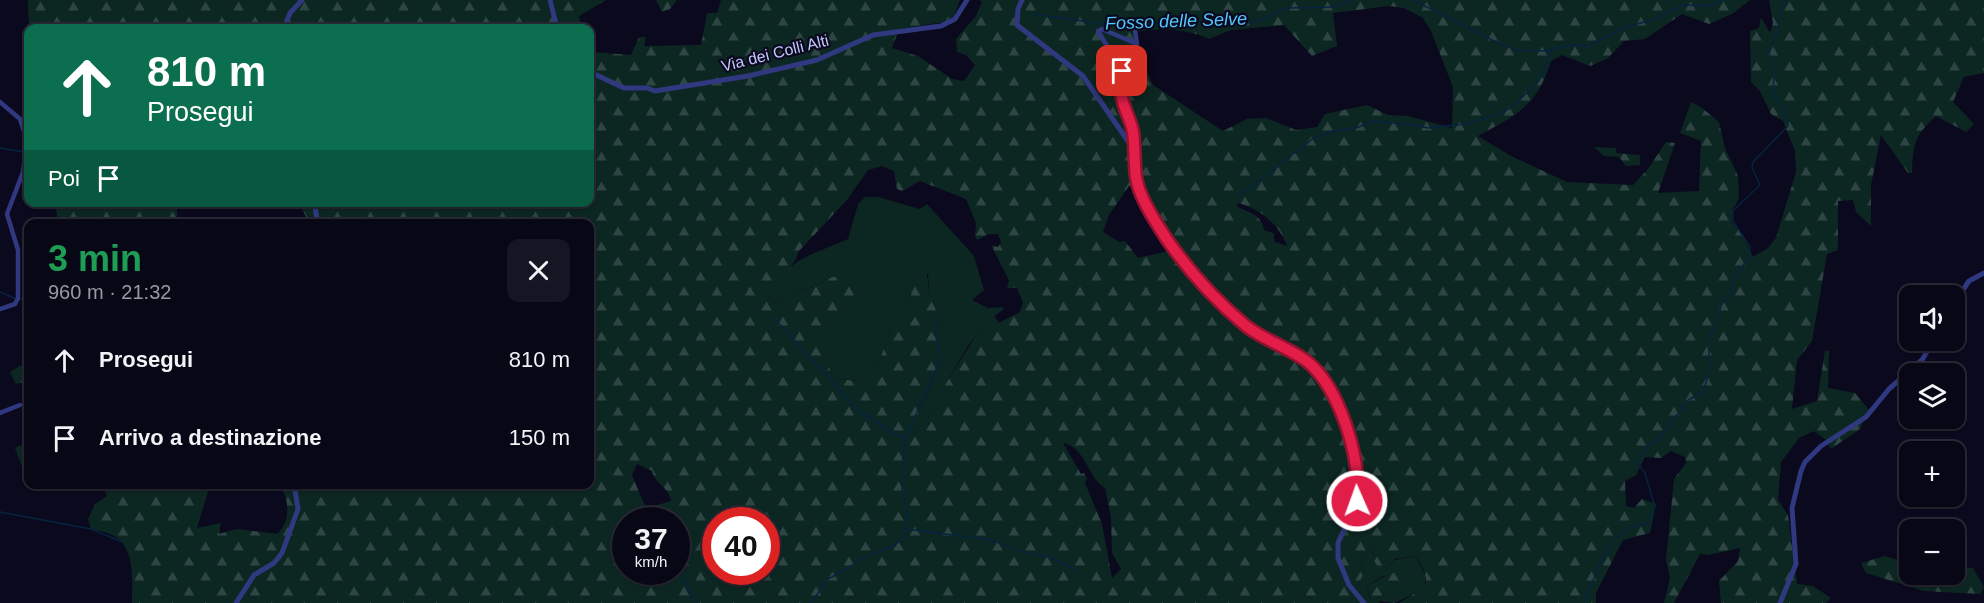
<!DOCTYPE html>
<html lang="it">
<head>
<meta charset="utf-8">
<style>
	body { margin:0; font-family:Helvetica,sans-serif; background:#161523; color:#f1f3f6; height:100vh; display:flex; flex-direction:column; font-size:22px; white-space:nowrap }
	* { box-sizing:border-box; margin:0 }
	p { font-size:20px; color:#9899a1 }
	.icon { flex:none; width:33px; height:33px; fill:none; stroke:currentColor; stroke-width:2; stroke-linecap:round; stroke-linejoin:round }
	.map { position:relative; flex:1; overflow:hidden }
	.sheet { position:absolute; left:24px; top:219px; width:570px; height:270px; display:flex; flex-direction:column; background:#080716; border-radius:12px; box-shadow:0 2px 4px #0004,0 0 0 2px #292835 }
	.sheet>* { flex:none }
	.top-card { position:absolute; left:24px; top:24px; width:570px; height:183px; border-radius:12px; box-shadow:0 2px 4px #0004,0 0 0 2px #292835; background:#0b6e4f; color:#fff; overflow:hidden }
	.tools { position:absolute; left:1899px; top:285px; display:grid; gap:12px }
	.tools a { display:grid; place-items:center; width:66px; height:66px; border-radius:12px; background:#080716; box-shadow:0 2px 4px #0004,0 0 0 2px #292835; font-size:30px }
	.speed { position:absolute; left:612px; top:507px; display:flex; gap:12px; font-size:30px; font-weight:700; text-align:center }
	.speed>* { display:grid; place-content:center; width:78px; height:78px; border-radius:50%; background:#080716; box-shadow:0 2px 4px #0004,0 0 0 2px #292835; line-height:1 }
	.speed small { font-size:15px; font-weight:400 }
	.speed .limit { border:9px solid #d22; background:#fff; color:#111 }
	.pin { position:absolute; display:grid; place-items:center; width:51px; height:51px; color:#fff; margin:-26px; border-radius:12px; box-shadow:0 3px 9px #0006 }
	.me { position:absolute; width:66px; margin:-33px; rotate:358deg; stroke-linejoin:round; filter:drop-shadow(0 0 4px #0008) }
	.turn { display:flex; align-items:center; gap:21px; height:126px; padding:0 24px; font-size:27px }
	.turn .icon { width:78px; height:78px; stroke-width:2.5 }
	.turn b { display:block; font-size:42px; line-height:51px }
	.then { display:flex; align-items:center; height:57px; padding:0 24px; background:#0003; gap:12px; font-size:22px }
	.round { display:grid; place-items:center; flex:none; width:63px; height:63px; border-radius:12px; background:#161523 }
	.summary { display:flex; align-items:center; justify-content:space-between; height:102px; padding:0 24px }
	h1 { font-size:36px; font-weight:600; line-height:45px; color:#1e9e55 }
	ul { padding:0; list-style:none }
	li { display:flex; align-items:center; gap:18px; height:78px; padding:0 24px }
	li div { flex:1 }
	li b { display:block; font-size:22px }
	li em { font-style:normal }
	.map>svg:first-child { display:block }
</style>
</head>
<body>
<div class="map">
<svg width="1984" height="603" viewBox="0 0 1984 603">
	<defs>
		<pattern id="forest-firs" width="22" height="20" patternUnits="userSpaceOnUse" patternTransform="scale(1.5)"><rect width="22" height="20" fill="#0c2722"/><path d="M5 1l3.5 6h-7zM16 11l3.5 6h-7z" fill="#2e4543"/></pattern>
	</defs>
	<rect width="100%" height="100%" fill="#0a091d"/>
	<g fill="#0c2722">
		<path d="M865 197H878L920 209 927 204 974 256 984 290 972 300 988 308 1003 307V310L994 316 999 323 977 334 968 346 945 385 939 403 914 435 911 424 920 411 935 373 942 363 939 326 929 295 928 273 911 294 906 313 891 329 878 364 857 381 833 378 826 357 828 326 840 315 855 279 832 277 814 287 798 290 776 304 768 296C780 262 818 252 848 239L858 204Z"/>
		<polygon points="24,444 28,464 22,467 15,448"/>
		<polygon points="1369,549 1375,556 1379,569 1389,567 1394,560 1416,556 1425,575 1425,588 1395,603 1410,582 1403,574 1383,576 1367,586 1370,599 1377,599 1380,603 1370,603 1367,593 1357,588 1364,571 1361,558"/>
	</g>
	<g fill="url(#forest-firs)" fill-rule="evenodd">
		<polygon points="28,0 606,0 579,16 582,28 29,28"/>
		<polygon points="656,0 677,0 670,9 662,12"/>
		<path d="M721 0H960L954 16 944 22 899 29 892 48 918 56 952 79 964 81 975 65 966 55 957 52 956 39 976 16 982 2 979 0H1750L1732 14 1709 24 1682 14 1645 39 1624 41 1608 58 1590 66 1562 55 1551 61C1537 106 1518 114 1478 136L1511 156 1567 182 1633 185 1648 169 1666 142 1675 143 1658 193 1699 191 1701 141 1680 133 1691 102 1701 107 1719 122 1725 148 1738 176 1739 198 1733 209 1732 222 1743 236 1753 257 1768 248 1776 238 1796 172 1795 151 1783 121 1771 114 1760 91 1751 82 1750 31 1759 28 1761 17 1770 33 1773 23 1769 0H1984V73L1964 77 1953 102 1974 124 1966 132 1936 116C1914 136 1913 144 1912 173H1908L1881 135 1871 185V226L1856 212 1853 200 1838 201V250L1827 254 1812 341 1797 360 1792 409 1817 401 1825 351H1829L1828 388 1855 393 1869 410 1860 429 1831 449 1826 440 1814 431 1799 438 1781 462 1778 500 1788 515 1797 584 1813 586 1831 598 1826 603H1721L1719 581 1738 561 1740 548 1708 555 1700 554 1674 603H1664L1670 578 1666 560 1674 479 1686 463 1685 457 1671 451 1661 458 1645 457 1636 475 1625 481 1626 506 1634 508 1642 499 1656 504 1650 533 1623 540 1596 593V603H1399L1425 587C1428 575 1422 566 1416 556L1394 559 1389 567 1379 569 1373 559 1375 555 1369 549 1361 558 1364 572 1357 588 1367 592 1370 603H132C132 582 136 548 114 536 108 532 98 531 91 529L88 519 95 504 107 496 102 485H214L208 492 197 528 221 523 219 534 237 529 278 534C291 517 289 504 281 485L590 484V224H331L328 219 320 223H310L298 203 590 202V49L592 52 631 55 639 37H646L644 46 701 45 707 13H717ZM1389 6 1404 8 1423 18 1431 31 1453 87 1452 128 1408 116 1388 115 1367 105 1325 114 1317 127 1296 130 1266 118 1247 119 1223 131 1153 85 1139 54 1134 32C1159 28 1186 28 1209 39L1231 30 1284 25 1312 56 1337 46 1333 13ZM882 166 894 171 897 189 902 191 920 181 966 199 976 223 975 236 977 240 989 234H998L1001 242 998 247 991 245 1009 280 1007 288H1017L1023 303 1020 312 977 334 945 385 939 403 914 435 911 424 920 411 935 373 942 363 943 347 935 307 929 295 926 266 919 267 906 312 891 329 878 364 856 381 833 378 826 357 829 326C843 312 867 300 855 278L832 277 814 287 798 290 776 304 768 296C774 278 795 269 798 252L846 201 868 170ZM1141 185 1177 249 1138 258 1125 241 1119 242 1103 232 1109 215 1129 186ZM1237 203C1258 207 1280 225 1287 246L1275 242 1273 233 1264 230C1261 214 1250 213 1238 207ZM1063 443C1086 447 1088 479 1105 488L1111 517 1112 553 1121 569 1112 578 1102 524 1085 483 1087 479 1084 473 1081 474ZM637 464 652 471C655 484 669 487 671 501L647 508 644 504 632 475ZM626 520H676V572H626ZM716 520H766V572H716Z"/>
		<polygon points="1594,147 1616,148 1616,153 1640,155 1640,165 1626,166 1619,157 1604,156"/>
		<polygon points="55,203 177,203 177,223 55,223 58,221"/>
		<polygon points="28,361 28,381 16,384 10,372"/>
		<polygon points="1885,556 1909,564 1910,574 1954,574 1955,568 1973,568 1984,587 1980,594 1924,591 1866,573 1861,563"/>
		<polygon points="1391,573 1403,574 1410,582 1410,585 1395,603 1371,600 1367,586"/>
	</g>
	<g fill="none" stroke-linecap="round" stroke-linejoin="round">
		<g stroke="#06233f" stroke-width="1.5">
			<polyline points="1413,0 1498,43 1517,50 1544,51 1568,45 1588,46 1621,29 1657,18 1684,5 1706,6 1723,0"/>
			<polyline points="1034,14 1117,26 1189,22 1245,23 1258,21 1288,8 1334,7 1352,0"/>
			<polyline points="0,148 23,152"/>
			<polyline points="1238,197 1275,169 1288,156 1301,150 1312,139 1329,132 1356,128 1374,121 1415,125 1428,128 1465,124 1494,116 1514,106 1543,75 1550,50"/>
			<polyline points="0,292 16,299"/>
			<polyline points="20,299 28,300"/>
			<polyline points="774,318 860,412 904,439"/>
			<polyline points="0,512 91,529 122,542"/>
			<polyline points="655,512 659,520"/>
			<polyline points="907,529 991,540 1020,551 1053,558 1074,570"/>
			<polyline points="676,562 695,603"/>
			<polyline points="811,603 828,579 849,568 859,559 894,546 905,536 907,512 902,489 903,456 907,435 940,360 935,318"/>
			<path d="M1584 603C1594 580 1603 547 1624 531 1630 526 1639 526 1647 523L1655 507 1645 473 1637 463 1649 444 1660 438 1688 400 1704 392 1710 363 1708 343 1722 304 1731 294 1734 279 1750 255V247L1733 221V211L1760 185 1752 168 1753 162 1788 126 1784 110 1774 95 1773 66 1769 53 1779 28 1783 0"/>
		</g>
		<g stroke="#303880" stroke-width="4.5">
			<polyline points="0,102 20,119 27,141 23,172 7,214 18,250 18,298 15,304 0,309"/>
			<polyline points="1132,147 1133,129 1121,92 1124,79 1122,71 1098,31 1102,29 1137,44 1135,30"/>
			<polyline points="0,413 20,405"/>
		</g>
		<g stroke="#303880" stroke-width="5">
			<polyline points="550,0 557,28"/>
			<polyline points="1022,0 1018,9 1017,25 1083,76 1132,147 1139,189 1165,236 1185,264 1248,327 1304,359 1328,384 1351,445 1358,489 1357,501 1338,543 1338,558 1349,585 1364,603"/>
			<polyline points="284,28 290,13 302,0"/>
			<polyline points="590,72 624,88 647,88 655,91 748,76 817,60 873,35 941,26 955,19 967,0"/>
			<polyline points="314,202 318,224"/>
			<polyline points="1954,303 1969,281 1984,273"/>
			<polyline points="236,603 254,575 274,563 282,553 298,509 294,484"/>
			<polyline points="1780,603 1796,564 1792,508 1801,471 1805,462 1821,446 1866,417 1889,389 1922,360 1934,340"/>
		</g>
	</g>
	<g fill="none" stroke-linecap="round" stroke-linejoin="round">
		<g stroke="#92132f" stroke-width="15">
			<path id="route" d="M1122 71C1125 81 1120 87 1122 97 1124 110 1131 120 1133 132 1135 146 1134 162 1136 177 1139 197 1155 221 1166 238 1188 270 1216 301 1246 326 1264 340 1287 347 1305 360 1339 384 1362 460 1357 501"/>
		</g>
		<use href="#route" stroke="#e11d48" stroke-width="10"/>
	</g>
	<g text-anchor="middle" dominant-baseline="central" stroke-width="4.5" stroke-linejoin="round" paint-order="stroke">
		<g font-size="16" fill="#c5c6ff" stroke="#0a091d">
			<text transform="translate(775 53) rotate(-14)">Via dei Colli Alti</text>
		</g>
		<g font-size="18" font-style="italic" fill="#53c7ff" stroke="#0a091d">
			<text transform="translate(1176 21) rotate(-2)">Fosso delle Selve</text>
		</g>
	</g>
</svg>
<div class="tools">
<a><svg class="icon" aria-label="sound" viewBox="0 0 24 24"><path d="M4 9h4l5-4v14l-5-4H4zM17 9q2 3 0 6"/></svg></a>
<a><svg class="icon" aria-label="layers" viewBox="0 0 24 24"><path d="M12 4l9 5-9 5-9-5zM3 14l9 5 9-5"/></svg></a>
<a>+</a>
<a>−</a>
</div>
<div class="speed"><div>37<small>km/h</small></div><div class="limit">40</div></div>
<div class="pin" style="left:1122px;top:71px;background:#d93025"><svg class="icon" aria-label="arrive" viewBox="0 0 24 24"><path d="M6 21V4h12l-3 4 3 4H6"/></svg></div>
<svg class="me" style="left:1357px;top:501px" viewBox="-20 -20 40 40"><circle r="17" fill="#e11d48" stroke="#fff" stroke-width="3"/><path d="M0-11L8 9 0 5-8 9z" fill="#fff"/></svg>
<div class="top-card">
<div class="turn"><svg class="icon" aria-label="ahead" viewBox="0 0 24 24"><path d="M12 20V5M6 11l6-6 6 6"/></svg><div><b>810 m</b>Prosegui</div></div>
<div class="then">Poi<svg class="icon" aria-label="arrive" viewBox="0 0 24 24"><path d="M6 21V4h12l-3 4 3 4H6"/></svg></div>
</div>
<section class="sheet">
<div class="summary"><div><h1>3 min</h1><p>960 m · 21:32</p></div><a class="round"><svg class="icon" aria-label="close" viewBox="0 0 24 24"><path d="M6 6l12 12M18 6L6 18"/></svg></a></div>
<ul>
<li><svg class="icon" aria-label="ahead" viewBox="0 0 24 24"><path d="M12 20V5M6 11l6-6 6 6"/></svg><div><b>Prosegui</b></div><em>810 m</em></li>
<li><svg class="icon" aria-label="arrive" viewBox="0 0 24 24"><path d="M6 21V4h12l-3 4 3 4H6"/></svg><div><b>Arrivo a destinazione</b></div><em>150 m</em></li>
</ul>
</section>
</div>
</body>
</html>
